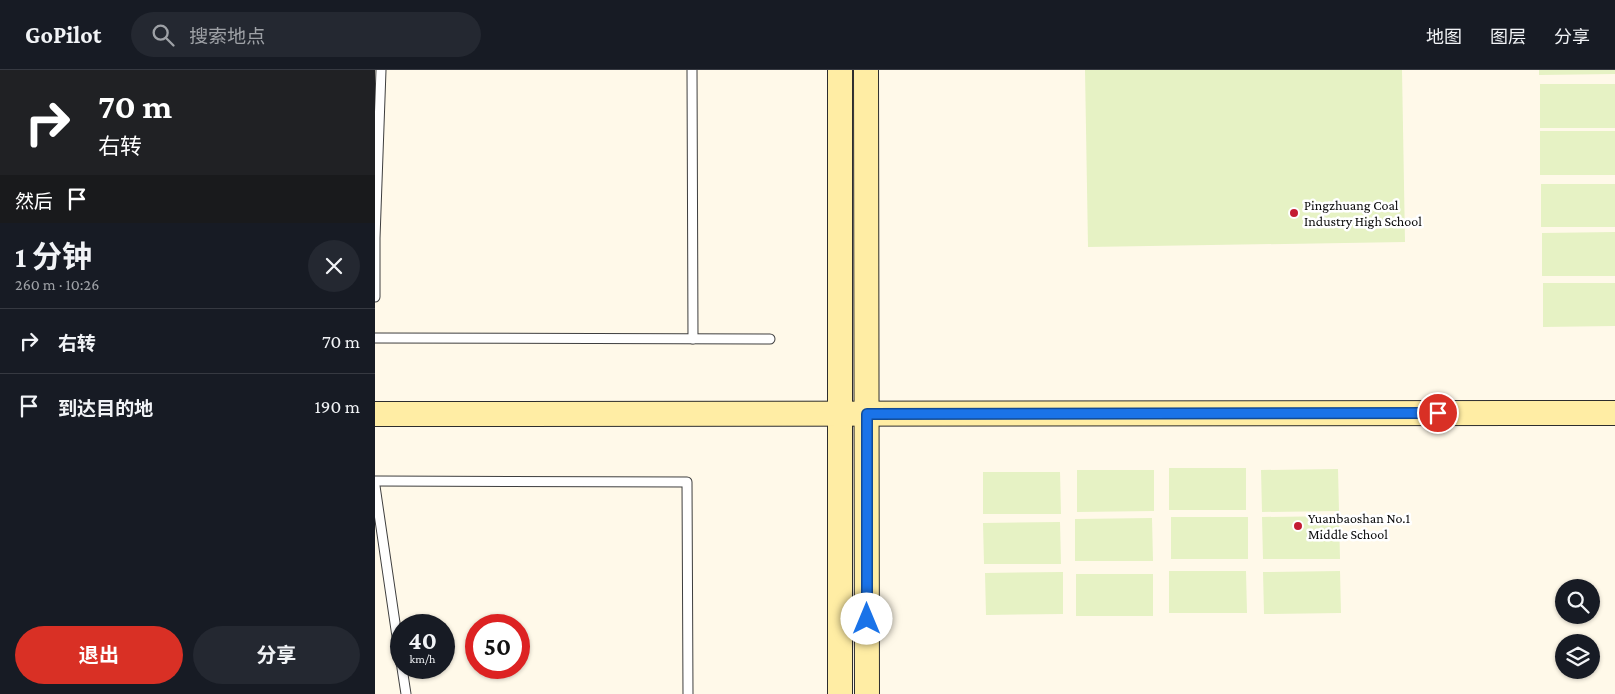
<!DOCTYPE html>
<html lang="zh">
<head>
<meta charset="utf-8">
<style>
	body { margin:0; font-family:"Crimson Pro","Noto Sans SC",serif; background:#242831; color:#f1f3f6; height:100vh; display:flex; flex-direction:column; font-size:19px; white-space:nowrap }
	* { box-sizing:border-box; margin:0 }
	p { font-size:16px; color:#9ea1a6 }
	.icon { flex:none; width:28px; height:28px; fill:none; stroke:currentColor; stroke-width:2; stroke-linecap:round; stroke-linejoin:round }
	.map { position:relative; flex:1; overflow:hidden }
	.panel { display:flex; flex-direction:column; background:#171b24; width:375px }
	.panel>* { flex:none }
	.hud { background:#202124; color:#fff; overflow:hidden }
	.buttons { position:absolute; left:1180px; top:509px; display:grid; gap:10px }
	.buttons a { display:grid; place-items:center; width:45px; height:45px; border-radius:50%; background:#171b24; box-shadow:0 1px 4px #0004; font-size:25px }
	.speed { position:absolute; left:15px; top:544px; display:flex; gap:10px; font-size:25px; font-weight:700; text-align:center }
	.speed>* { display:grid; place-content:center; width:65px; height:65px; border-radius:50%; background:#171b24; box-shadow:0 1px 4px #0004; line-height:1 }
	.speed small { font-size:12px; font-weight:400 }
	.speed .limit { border:8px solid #d22; background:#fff; color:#111 }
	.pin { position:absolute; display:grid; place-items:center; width:42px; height:42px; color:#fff; margin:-21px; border:2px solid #fff; border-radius:50%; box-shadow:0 1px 5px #0007 }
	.me { position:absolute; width:55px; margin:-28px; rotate:0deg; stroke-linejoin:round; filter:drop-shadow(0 0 4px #0008) }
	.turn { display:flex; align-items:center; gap:18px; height:105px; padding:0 15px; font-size:22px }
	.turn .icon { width:65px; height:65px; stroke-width:2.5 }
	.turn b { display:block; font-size:35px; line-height:42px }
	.then { display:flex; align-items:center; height:48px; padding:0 15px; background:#0003; gap:10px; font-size:19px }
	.round { display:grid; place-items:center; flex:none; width:52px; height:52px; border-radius:26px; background:#242831 }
	.head { display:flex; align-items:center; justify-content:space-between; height:85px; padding:0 15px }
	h1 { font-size:30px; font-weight:700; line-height:38px }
	.primary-button { display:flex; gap:10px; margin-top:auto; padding:10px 15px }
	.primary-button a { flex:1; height:58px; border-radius:30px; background:#d93025; color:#fff; font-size:20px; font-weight:700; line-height:58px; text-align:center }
	.primary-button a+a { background:#242831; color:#f1f3f6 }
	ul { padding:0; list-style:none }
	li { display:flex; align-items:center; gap:15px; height:65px; padding:0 15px; border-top:1px solid #363941 }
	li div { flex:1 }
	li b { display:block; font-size:19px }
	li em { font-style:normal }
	header { display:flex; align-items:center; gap:30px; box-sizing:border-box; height:70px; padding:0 25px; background:#171b24; border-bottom:1px solid #363941 }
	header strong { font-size:24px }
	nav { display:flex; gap:28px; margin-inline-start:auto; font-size:18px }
	.search { width:350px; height:45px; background:#242831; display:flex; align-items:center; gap:12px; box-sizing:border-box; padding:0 18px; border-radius:28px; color:#9ea1a6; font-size:19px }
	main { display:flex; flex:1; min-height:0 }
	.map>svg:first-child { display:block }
</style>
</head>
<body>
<header>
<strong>GoPilot</strong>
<div class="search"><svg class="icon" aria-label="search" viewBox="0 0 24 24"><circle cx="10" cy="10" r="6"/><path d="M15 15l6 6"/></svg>搜索地点</div>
<nav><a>地图</a><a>图层</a><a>分享</a></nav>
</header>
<main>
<section class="panel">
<div class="hud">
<div class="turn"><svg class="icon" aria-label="right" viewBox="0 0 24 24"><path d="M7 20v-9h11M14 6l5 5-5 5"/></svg><div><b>70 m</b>右转</div></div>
<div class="then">然后<svg class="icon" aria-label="arrive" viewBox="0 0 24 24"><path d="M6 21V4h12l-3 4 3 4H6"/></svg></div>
</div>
<div class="head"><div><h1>1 分钟</h1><p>260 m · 10:26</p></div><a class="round"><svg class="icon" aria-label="close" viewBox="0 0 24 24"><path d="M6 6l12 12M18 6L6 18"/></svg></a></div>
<ul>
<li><svg class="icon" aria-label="right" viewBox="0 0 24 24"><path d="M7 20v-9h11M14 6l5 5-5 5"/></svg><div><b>右转</b></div><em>70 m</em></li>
<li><svg class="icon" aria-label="arrive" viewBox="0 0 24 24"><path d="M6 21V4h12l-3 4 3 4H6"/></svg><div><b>到达目的地</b></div><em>190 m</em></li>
</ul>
<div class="primary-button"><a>退出</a><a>分享</a></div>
</section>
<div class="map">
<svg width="1240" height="624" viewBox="0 0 1240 624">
	<rect width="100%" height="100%" fill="#fff9e9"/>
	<g fill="#e6f2c4">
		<polygon points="710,0 1027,0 1030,172 713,177"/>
		<polygon points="1164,0 1240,0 1240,4 1164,5"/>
		<rect x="1165" y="14" width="75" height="44"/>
		<rect x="1165" y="61" width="75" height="44"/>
		<rect x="1166" y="114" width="74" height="43"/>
		<polygon points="1240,162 1240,206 1167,206 1167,163"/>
		<polygon points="1168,213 1240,213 1240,256 1168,257"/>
		<rect x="794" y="398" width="77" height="42"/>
		<polygon points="963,399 964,441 887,442 886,400"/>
		<polygon points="702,400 779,400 779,441 702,442"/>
		<polygon points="608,402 685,402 686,444 608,444"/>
		<polygon points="964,446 965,489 888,489 887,447"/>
		<rect x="796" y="447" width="77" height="42"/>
		<polygon points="777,448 778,491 700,491 700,449"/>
		<polygon points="685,452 686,494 609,494 608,453"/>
		<polygon points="794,501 871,501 872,543 794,543"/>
		<polygon points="965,501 966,543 889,544 888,502"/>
		<polygon points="688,502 688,544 611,545 610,503"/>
		<rect x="701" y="504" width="77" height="42"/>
	</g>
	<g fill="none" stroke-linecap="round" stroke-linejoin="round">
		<g stroke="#3e3e3e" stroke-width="11">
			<g id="lane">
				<polyline points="317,0 318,269"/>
				<polyline points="0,227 0,168 6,0"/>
				<polyline points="0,268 395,269"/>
				<polyline points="0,411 312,412 313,624"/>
				<polyline points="0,416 26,594"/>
				<polyline points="27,598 31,624"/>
			</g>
		</g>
		<g stroke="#2d2d2d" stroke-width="26">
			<g id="secondary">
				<polyline points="465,0 465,624"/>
				<polyline points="491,0 492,624"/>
				<polyline points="0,344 1240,343"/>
			</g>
		</g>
		<use href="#lane" stroke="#fff" stroke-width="9"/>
		<use href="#secondary" stroke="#ffeda4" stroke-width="24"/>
	</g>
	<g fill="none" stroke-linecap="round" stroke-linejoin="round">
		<g stroke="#114b97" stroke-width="12">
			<polyline id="route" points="492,549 492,344 1063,343"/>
		</g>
		<use href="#route" stroke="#1a73e8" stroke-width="9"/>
	</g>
	<g fill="#c31c32" stroke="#fff" stroke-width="2">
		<circle cx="919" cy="143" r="5"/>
		<circle cx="923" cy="456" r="5"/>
	</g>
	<g text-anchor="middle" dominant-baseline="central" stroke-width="5" stroke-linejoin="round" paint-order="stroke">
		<g font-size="14" fill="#0b0b0b" stroke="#fff" text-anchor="start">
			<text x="929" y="135">Pingzhuang Coal<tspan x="929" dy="16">Industry High School</tspan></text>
			<text x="933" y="448">Yuanbaoshan No.1<tspan x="933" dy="16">Middle School</tspan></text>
		</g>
	</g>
</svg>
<div class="buttons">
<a><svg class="icon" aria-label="search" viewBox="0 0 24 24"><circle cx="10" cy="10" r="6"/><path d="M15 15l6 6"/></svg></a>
<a><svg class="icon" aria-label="layers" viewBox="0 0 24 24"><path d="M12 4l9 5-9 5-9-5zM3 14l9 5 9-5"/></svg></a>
</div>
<div class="speed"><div>40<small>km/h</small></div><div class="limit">50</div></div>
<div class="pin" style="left:1063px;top:343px;background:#d93025"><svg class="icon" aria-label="arrive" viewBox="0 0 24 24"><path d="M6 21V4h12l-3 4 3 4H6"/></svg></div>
<svg class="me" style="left:492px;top:549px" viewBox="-20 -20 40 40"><circle r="19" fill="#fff"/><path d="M0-13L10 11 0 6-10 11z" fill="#1a73e8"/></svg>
</div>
</main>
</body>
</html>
